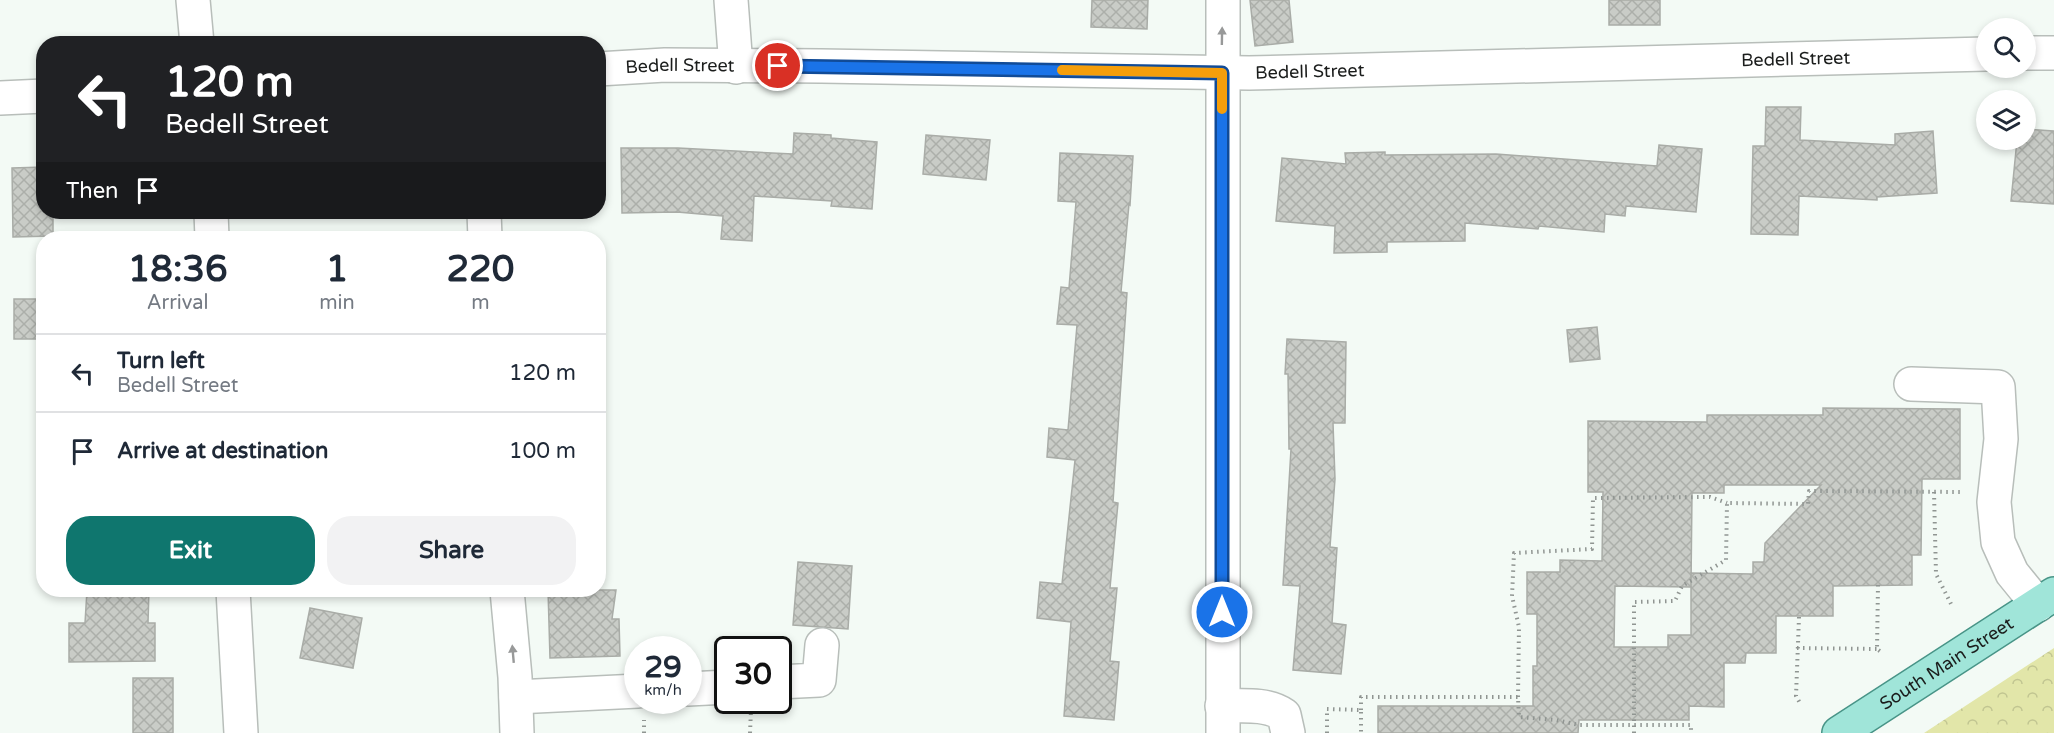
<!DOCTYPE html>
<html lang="en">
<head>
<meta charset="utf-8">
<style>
	body { margin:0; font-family:"Varela Round",sans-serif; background:#f2f2f3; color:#1f2937; height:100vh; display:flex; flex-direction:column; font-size:22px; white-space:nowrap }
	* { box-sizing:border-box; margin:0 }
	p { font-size:20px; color:#747a83 }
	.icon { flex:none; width:33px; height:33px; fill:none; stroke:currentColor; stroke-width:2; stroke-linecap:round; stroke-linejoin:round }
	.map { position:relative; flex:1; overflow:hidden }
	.side { position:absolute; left:36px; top:231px; width:570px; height:366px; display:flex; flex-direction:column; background:#fff; border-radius:24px; box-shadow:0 3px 9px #0003 }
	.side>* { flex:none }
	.top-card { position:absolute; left:36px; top:36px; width:570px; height:183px; border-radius:24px; box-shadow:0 3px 9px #0003; background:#202124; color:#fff; overflow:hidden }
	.fabs { position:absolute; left:1976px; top:18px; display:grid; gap:12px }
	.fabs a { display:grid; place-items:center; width:60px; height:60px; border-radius:50%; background:#fff; box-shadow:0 3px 9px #0003; font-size:30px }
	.speed { position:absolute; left:624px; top:636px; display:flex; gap:12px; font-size:30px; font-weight:700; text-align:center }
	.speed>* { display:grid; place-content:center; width:78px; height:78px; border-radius:50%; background:#fff; box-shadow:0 3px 9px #0003; line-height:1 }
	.speed small { font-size:15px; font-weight:400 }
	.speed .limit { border:3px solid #111; border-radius:9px; background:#fff; color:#111 }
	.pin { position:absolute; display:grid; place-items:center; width:51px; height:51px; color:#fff; margin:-26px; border:3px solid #fff; border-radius:50%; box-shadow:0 2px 6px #0007 }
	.me { position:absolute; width:66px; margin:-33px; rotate:0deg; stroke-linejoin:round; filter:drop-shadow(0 0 4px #0008) }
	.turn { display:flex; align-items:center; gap:21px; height:126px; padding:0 30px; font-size:27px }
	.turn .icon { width:78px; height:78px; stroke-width:2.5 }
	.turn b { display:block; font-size:42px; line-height:51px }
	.then { display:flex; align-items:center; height:57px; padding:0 30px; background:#0003; gap:12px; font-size:22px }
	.eta { display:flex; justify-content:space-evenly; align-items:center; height:102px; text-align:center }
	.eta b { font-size:36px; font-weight:800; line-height:42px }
	.button { display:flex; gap:12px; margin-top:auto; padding:12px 30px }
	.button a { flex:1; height:69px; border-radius:24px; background:#0f766e; color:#fff; font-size:24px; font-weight:800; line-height:69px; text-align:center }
	.button a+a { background:#f2f2f3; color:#1f2937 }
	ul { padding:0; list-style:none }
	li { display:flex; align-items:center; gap:18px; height:78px; padding:0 30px; border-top:2px solid #e0e1e3 }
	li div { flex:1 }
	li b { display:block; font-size:22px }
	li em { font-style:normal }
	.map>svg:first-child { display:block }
</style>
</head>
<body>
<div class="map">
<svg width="2054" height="733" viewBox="0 0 2054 733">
	<defs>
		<pattern id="park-crowns" width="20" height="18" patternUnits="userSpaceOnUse" patternTransform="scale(1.5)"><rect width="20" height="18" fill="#e2e6a9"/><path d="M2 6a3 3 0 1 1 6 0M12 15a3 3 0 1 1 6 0" fill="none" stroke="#c1c591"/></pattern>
		<pattern id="building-cross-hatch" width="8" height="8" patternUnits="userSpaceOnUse" patternTransform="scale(1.5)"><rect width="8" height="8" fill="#c9ccc7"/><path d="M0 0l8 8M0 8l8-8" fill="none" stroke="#acafaa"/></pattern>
	</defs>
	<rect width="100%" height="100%" fill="#f3faf5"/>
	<polygon fill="url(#park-crowns)" points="2054,648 2054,733 1924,733"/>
	<g fill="url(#building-cross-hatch)" stroke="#a9aca7" stroke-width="1.5" fill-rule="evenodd">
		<polygon points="1092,0 1148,0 1147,29 1091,27"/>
		<polygon points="1250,0 1289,0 1293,42 1255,46"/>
		<rect x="1609" y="0" width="51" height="25"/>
		<polygon points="1766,107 1801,107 1800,140 1895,145 1895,134 1933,131 1937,193 1877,197 1877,200 1799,196 1798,235 1751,234 1753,146 1765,146"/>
		<polygon points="2025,129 2054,131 2054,204 2011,201 2017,140 2025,140"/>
		<polygon points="794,133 831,135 831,138 877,142 872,209 831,206 832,201 754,196 752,241 721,239 723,216 677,212 622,213 621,148 678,148 793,154"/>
		<polygon points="926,135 990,140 986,180 923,174"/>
		<polygon points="1659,145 1702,149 1696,212 1626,206 1625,216 1605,214 1604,232 1539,226 1538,229 1465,223 1465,241 1387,242 1387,252 1334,253 1335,226 1276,221 1282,158 1346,164 1345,153 1385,152 1385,155 1496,154 1657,166"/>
		<polygon points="1060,153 1133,156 1130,205 1129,204 1121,292 1127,293 1113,502 1118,503 1110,588 1117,588 1110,661 1119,662 1114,720 1064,716 1071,622 1037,618 1040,582 1062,584 1075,460 1047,457 1049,428 1068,430 1077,325 1057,324 1061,287 1069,288 1076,202 1058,201"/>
		<polygon points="44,167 44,212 53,212 53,236 13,237 12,168"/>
		<rect x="14" y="299" width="30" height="40"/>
		<polygon points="1597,327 1600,359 1570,362 1567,330"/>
		<polygon points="1287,339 1346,342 1345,423 1333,423 1335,479 1330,547 1337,548 1332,623 1346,625 1341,674 1293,670 1300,586 1283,585 1291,449 1289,449 1288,374 1285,374"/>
		<path d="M1823 408 1960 409V479H1922L1921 555H1912V585L1833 586V616H1776V653H1746L1745 663H1724V707L1689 706V720H1579L1578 733H1378V706H1533V666H1537V614H1527V572H1560V560L1602 561 1603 492H1588V421L1707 422V415H1823ZM1724 485H1821L1765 543 1764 562H1753V574L1691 573V635H1668V647H1614L1615 586 1691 587 1692 493H1724Z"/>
		<polygon points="798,562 852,566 848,629 793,625"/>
		<polygon points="87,590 149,590 148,623 155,623 155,661 69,662 69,623 85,623"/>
		<polygon points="548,590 616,590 612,619 619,619 620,656 550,658"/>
		<polygon points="310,608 362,618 353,668 300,658"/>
		<rect x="133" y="678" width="40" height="55"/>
	</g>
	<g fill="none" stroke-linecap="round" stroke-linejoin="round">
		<g stroke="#b8beba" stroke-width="36">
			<g id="minor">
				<polyline points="193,0 197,44"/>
				<polyline points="731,0 736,67"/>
				<polyline points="2025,53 2054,53"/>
				<path id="s1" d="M598 69 665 65 821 66 1249 73 1986 54"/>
				<polyline points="0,98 44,96"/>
				<polyline points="211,212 212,238"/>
				<polyline points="484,212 485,238"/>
				<polyline points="1911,384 1998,387 2001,439 1994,502 1998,542 2012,573 2038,605"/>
				<polyline points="233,590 241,733"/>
				<polyline points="507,590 515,677 517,733"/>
				<polyline points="778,682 819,680 822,645"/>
				<polyline points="688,689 728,687"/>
				<polyline points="516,697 638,691"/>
				<path d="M1222 706C1242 706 1267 703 1284 715L1288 733"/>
				<polyline points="1223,733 1223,0"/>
			</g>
		</g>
		<g stroke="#489487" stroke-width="36">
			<g id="major">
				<path id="s2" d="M1839 733 2054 594"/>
			</g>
		</g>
		<g stroke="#909592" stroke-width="4" stroke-dasharray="1.5 4.5" stroke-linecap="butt">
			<polyline points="1934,492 1936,574 1952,606"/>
			<polyline points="1878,585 1877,649 1881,652"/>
			<polyline points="1799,617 1796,696 1801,705"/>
			<polyline points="1797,648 1877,649"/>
			<polyline points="1518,697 1519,627 1512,596 1514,553 1592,549 1593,498 1710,497 1727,503"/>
			<polyline points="1361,710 1361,697 1518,697 1519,717 1556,720 1579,725 1691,725 1691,733"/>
			<polyline points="644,733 644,720"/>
			<polyline points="750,733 751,710"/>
			<polyline points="1327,733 1327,709 1361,710 1361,733"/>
			<polyline points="1634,733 1634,602 1675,601 1682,586 1726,560 1727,503 1808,504 1809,491 1963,492"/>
		</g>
		<use href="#minor" stroke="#fff" stroke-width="33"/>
		<use href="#major" stroke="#a0e5d9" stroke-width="33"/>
	</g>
	<defs><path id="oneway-solid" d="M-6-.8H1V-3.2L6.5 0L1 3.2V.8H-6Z" transform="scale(1.5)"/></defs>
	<g fill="#989999">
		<use href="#oneway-solid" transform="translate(1222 36) rotate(-89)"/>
		<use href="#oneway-solid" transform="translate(513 654) rotate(-95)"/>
	</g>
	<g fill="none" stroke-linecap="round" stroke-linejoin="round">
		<g stroke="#114b97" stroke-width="15">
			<polyline id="route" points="778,66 1222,73 1222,612"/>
		</g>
		<use href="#route" stroke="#1a73e8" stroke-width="10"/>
		<polyline stroke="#f59e0b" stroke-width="10" points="1062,70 1222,73 1222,109"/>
	</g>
	<g text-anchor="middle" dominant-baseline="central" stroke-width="6" stroke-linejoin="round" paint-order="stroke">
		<g font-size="18" fill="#1b1d1c" stroke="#fff">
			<text stroke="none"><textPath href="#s1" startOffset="1198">Bedell Street</textPath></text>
			<text stroke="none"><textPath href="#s1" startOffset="82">Bedell Street</textPath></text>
			<text stroke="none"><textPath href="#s1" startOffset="712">Bedell Street</textPath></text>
			<text stroke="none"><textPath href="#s2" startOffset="128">South Main Street</textPath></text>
		</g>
	</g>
</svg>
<div class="fabs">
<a><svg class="icon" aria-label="search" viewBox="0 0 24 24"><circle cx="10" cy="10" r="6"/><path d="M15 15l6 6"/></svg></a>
<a><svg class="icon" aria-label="layers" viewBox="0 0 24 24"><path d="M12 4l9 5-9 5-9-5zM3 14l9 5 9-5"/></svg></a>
</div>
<div class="speed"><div>29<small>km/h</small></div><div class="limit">30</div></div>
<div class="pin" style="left:778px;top:66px;background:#d93025"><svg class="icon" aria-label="arrive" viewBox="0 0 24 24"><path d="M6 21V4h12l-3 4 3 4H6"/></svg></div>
<svg class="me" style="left:1222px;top:612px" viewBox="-20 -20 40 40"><circle r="17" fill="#1a73e8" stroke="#fff" stroke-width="3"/><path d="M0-11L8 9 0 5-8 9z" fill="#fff"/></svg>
<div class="top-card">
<div class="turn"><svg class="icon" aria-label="left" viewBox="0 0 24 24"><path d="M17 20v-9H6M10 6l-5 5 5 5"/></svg><div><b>120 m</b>Bedell Street</div></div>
<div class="then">Then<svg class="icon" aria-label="arrive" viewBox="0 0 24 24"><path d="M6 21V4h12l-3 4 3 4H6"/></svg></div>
</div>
<section class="side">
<div class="eta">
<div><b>18:36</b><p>Arrival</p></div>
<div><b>1</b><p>min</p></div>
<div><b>220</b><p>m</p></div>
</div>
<ul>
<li><svg class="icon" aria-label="left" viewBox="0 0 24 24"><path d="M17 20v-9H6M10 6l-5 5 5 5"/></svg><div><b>Turn left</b><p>Bedell Street</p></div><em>120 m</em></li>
<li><svg class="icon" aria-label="arrive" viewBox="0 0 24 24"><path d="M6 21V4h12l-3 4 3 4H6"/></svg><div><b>Arrive at destination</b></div><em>100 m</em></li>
</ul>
<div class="button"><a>Exit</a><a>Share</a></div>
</section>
</div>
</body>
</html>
